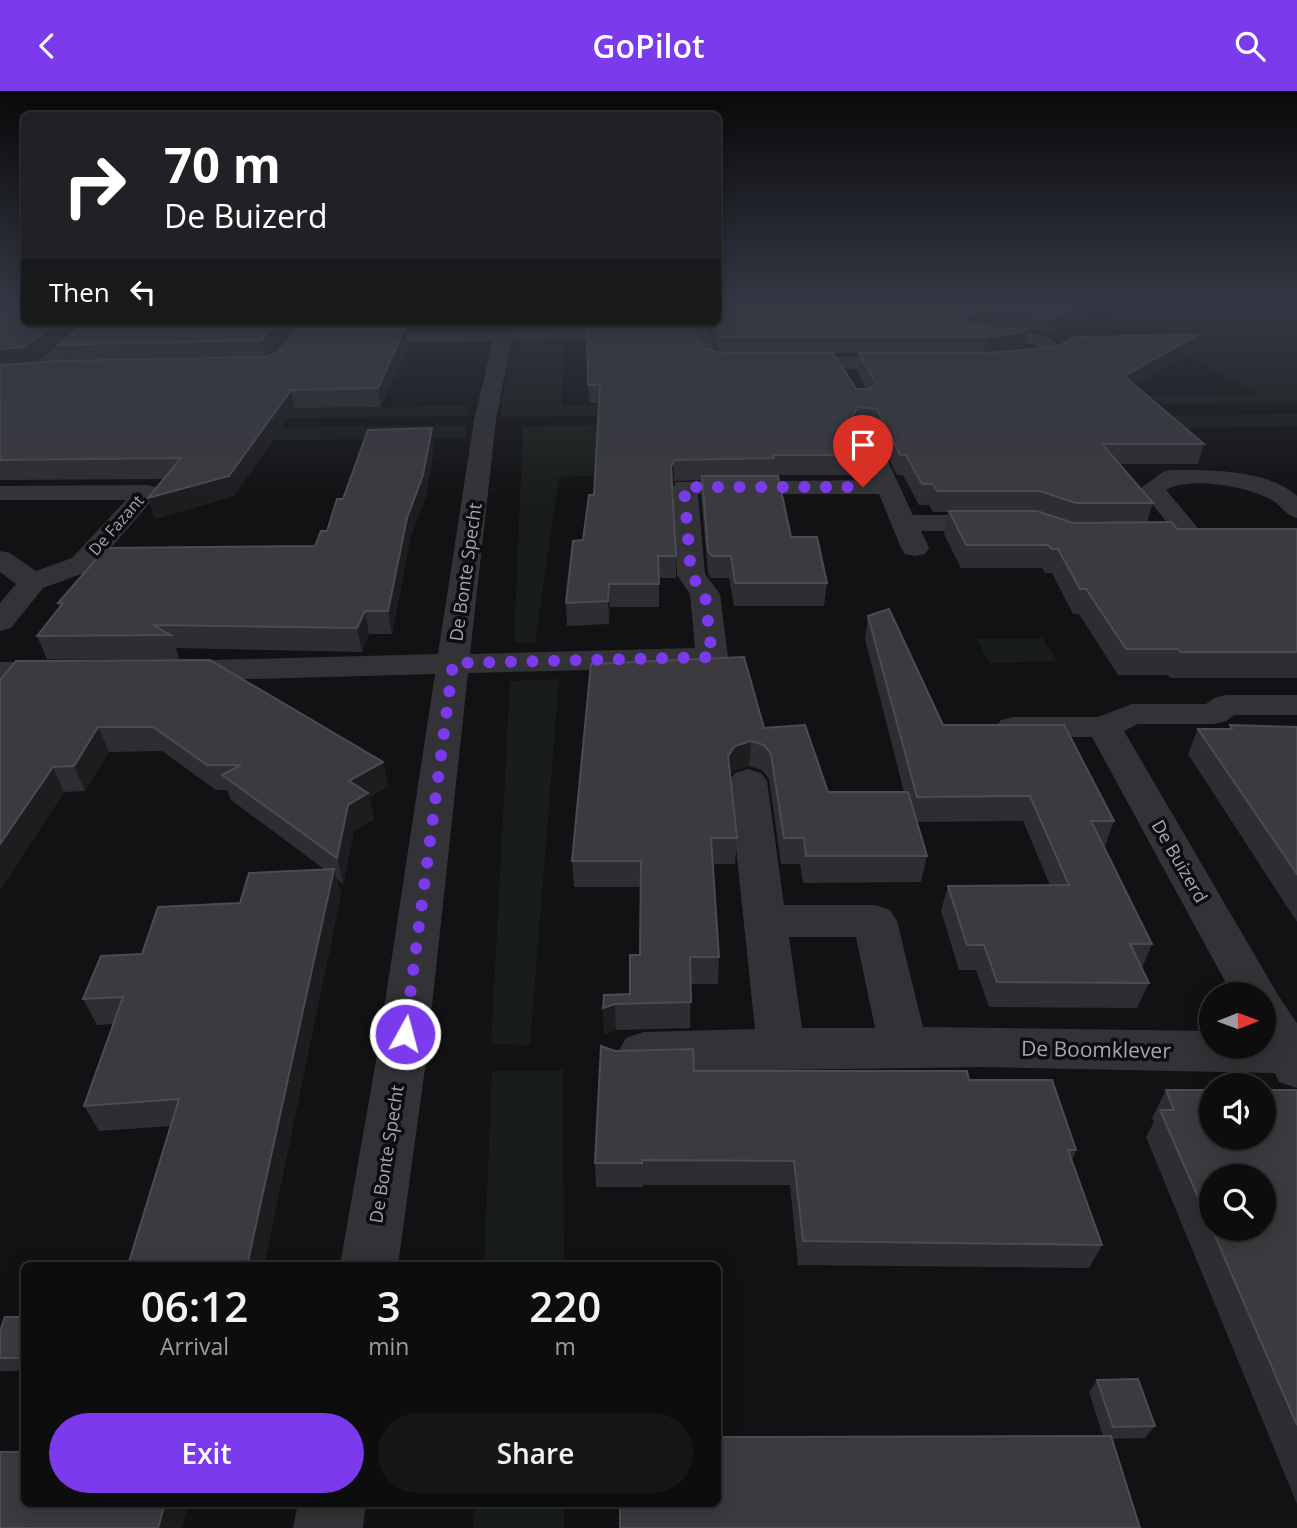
<!DOCTYPE html>
<html lang="en">
<head>
<meta charset="utf-8">
<style>
	body { margin:0; font-family:"Open Sans",sans-serif; background:#171617; color:#f1f3f6; height:100vh; display:flex; flex-direction:column; font-size:26px; white-space:nowrap }
	* { box-sizing:border-box; margin:0 }
	p { font-size:23px; color:#9b9c9e }
	.icon { flex:none; width:38px; height:38px; fill:none; stroke:currentColor; stroke-width:2; stroke-linecap:round; stroke-linejoin:round }
	.map { position:relative; flex:1; overflow:hidden }
	.side { position:absolute; left:21px; top:1171px; width:700px; height:245px; display:flex; flex-direction:column; background:#0e0d0e; border-radius:10px; box-shadow:0 4px 18px #0003,0 0 0 2px #2e2d2e }
	.side>* { flex:none }
	.hud { position:absolute; left:21px; top:21px; width:700px; height:214px; border-radius:10px; box-shadow:0 4px 18px #0003,0 0 0 2px #2e2d2e; background:#202124; color:#fff; overflow:hidden }
	.needle { width:46px; rotate:89deg }
	.buttons { position:absolute; left:1199px; top:891px; display:grid; gap:14px }
	.buttons a { display:grid; place-items:center; width:77px; height:77px; border-radius:50%; background:#0e0d0e; box-shadow:0 4px 18px #0003,0 0 0 2px #2e2d2e; font-size:35px }
	.pin { position:absolute; display:grid; place-items:center; width:60px; height:60px; color:#fff; margin:-72px -30px; border-radius:50% 50% 50% 0; rotate:-45deg; box-shadow:0 0 7px #0007 }
	.pin .icon { rotate:45deg }
	.me { position:absolute; width:77px; margin:-38px; rotate:7deg; stroke-linejoin:round; filter:drop-shadow(0 0 5px #0008) }
	.turn { display:flex; align-items:center; gap:24px; height:147px; padding:0 28px; font-size:32px }
	.turn .icon { width:91px; height:91px; stroke-width:2.5 }
	.turn b { display:block; font-size:49px; line-height:60px }
	.then { display:flex; align-items:center; height:66px; padding:0 28px; background:#0003; gap:14px; font-size:26px }
	.eta { display:flex; justify-content:space-evenly; align-items:center; height:119px; text-align:center }
	.eta b { font-size:42px; font-weight:600; line-height:49px }
	.button { display:flex; gap:14px; margin-top:auto; padding:14px 28px }
	.button a { flex:1; height:80px; border-radius:42px; background:#7c3aed; color:#fff; font-size:28px; font-weight:600; line-height:80px; text-align:center }
	.button a+a { background:#171617; color:#f1f3f6 }
	header { display:flex; justify-content:space-between; align-items:center; height:91px; padding:0 28px; background:#7c3aed; color:#fff; font-size:32px; font-weight:600 }
	.map>svg:first-child { display:block }
</style>
</head>
<body>
<header><svg class="icon" aria-label="back" viewBox="0 0 24 24"><path d="M15 5l-7 7 7 7"/></svg>GoPilot<svg class="icon" aria-label="search" viewBox="0 0 24 24"><circle cx="10" cy="10" r="6"/><path d="M15 15l6 6"/></svg></header>
<div class="map">
<svg width="1297" height="1437" viewBox="0 0 1297 1437">
	<rect width="100%" height="100%" fill="#121113"/>
	<g fill="#181d19">
		<polygon points="1153,211 1297,213 1297,312 882,316 877,309 1257,303 1098,216 1155,213"/>
		<polygon points="532,248 563,250 562,315 857,310 853,322 500,326 510,259 512,254"/>
		<polygon points="470,315 468,325 0,331 0,321"/>
		<polygon points="1297,323 1297,335 871,342 865,330"/>
		<polygon points="847,330 663,383 559,386 535,552 514,551 523,335"/>
		<polygon points="467,334 465,347 0,353 0,340"/>
		<polygon points="1042,547 1057,570 990,572 976,548"/>
		<polygon points="559,588 530,954 491,953 510,590"/>
		<polygon points="563,979 564,1174 484,1174 492,980"/>
		<polygon points="474,1412 564,1412 564,1437 473,1437"/>
	</g>
	<g fill="none" stroke-linecap="round" stroke-linejoin="round">
		<g fill="#333337" fill-rule="evenodd">
			<polygon points="88,231 108,231 40,287 26,287 23,283 26,279"/>
			<path d="M299 231H317C305 248 286 286 261 280L258 276 270 267Z"/>
			<polygon points="689,231 707,231 716,264 722,265 908,266 918,272 908,278 722,277 701,272"/>
			<polygon points="640,238 649,243 646,247 511,250 496,329 470,563 695,557 690,503 677,484 673,396 676,391 873,389 853,343 856,338 872,338 875,343 913,424 999,424 1008,426 1012,432 1008,438 999,440 921,440 929,457 925,463 915,465 905,463 901,457 879,403 698,403 705,483 720,503 728,566 723,573 712,576 468,582 426,970 398,1174 340,1174 376,970 435,583 176,590 165,587 160,580 165,573 176,570 438,563 474,329 493,250 354,252 345,247 348,243"/>
			<path d="M1020 239 1046 245 1068 262C1056 276 1028 275 1010 271L1008 267 1010 263 1046 261C1021 241 977 258 965 245L974 240Z"/>
			<path d="M1171 379C1209 379 1268 378 1297 405V427C1284 424 1281 413 1270 408 1246 395 1189 385 1166 399L1204 444 1200 450 1191 452 1182 450 1140 398 1163 381Z"/>
			<polygon points="147,394 156,396 159,401 92,479 43,497 11,537 0,540 0,512 16,493 0,481 0,460 10,462 36,480 72,467 126,409 0,409 0,395"/>
			<polygon points="0,571 59,571 70,574 75,581 70,588 59,591 0,591"/>
			<path d="M1226 604H1297V624H1234L1226 630 1214 633H1138L1124 640 1278 904 1297 932V997L1279 991 1275 982 982 976 643 981 626 975 618 961 626 947 643 941 755 938 729 690 735 682 748 678 761 682 767 690 784 814H875L890 819 897 830 923 936 1211 940V956H1264V903H1232L1092 646H1013L1001 643 996 636 1001 629 1013 626H1098L1132 613H1206L1214 607ZM789 846H856L875 937H802Z"/>
			<polygon points="298,1412 366,1412 363,1437 293,1437"/>
		</g>
	</g>
	<g fill="#2e2d31" fill-rule="evenodd">
		<polygon points="0,211 24,211 24,231 85,231 31,272 63,270 58,254 86,231 297,231 265,266 282,259 314,238 313,231 424,231 422,236 387,237 408,254 381,316 295,317 234,405 155,428 164,388 0,389"/>
		<path d="M718 211 1091 223 1048 243 1028 238 1024 255 1015 259 985 262 1198 244 1192 261 1134 294 1204 353 1198 373H1119L1153 412 1147 431 1177 438H1297V587H1170L1168 584H1118L1079 523H1073L1052 482H1045L1042 477H961L944 443 948 421H933L929 414H919L903 384H897L874 337 858 335 871 364 868 384H772L791 446 827 492 824 515H734L729 487H711L708 482 701 406V389L674 390 672 393 676 465V487H659V516H610L609 533 567 535 566 512 594 404 599 312H589L586 231H688V234L699 256 718 261 709 231H718ZM1001 236 1023 237 1027 238 991 237ZM833 262H859L857 280 866 298H856Z"/>
		<polygon points="432,337 434,357 426,404 410,448 392,543 369,543 362,561 176,557 179,568 47,568 37,545 60,517 58,512 315,455 327,440 343,408"/>
		<polygon points="868,525 943,634 1114,730 1105,755 1103,755 1152,853 1142,877 1149,892 1137,917 989,916 976,879 959,879 941,820 948,795 1050,794 1023,730 917,731 927,765 921,791 803,792 800,773 781,773 769,688 762,679 749,675 733,680 730,685 737,747 735,773 713,773 719,866 718,893 691,893 690,937 616,939 604,943 603,917 630,903 640,864 641,796 574,796 572,770 764,637 828,701 904,701 865,548"/>
		<polygon points="0,589 383,671 388,695 369,707 374,728 354,740 343,793 337,788 341,803 264,1174 128,1174 171,1035 99,1040 84,1015 113,933 97,934 83,908 142,863 240,812 324,778 231,709 227,699 216,699 162,660 109,661 85,700 64,701 0,799"/>
		<polygon points="1230,634 1297,636 1297,831 1188,663 1198,638 1229,638"/>
		<polygon points="615,960 694,980 1076,1059 1072,1069 1102,1154 1089,1177 798,1174 790,1094 643,1094 643,1096 596,1096 595,1072"/>
		<path d="M1166 999H1297V1413L1146 1046 1154 1031 1152 1027ZM1211 1085 1264 1138H1211Z"/>
		<polygon points="24,1226 24,1280 0,1280 0,1240"/>
		<polygon points="1097,1289 1155,1335 1145,1347 1112,1348 1103,1345 1089,1301"/>
	</g>
	<g fill="#1d1c1f">
		<polygon points="1086,211 1094,211 1091,223 1048,243 1051,227"/>
		<polygon points="976,222 973,238 965,229"/>
		<polygon points="57,231 85,231 29,273 0,276 0,258"/>
		<polygon points="278,231 297,231 265,266 261,249"/>
		<polygon points="405,237 408,254 381,316 378,297"/>
		<polygon points="1028,238 1024,255 1015,259 984,262 987,246"/>
		<polygon points="1198,244 1192,261 1118,303 1124,285"/>
		<polygon points="291,299 295,317 234,405 155,428 148,407"/>
		<polygon points="858,316 856,335 853,325"/>
		<polygon points="432,337 434,357 426,404 410,448 392,543 388,520 407,427"/>
		<polygon points="674,369 674,390 670,396 671,376"/>
		<polygon points="609,493 610,516 609,533 608,510"/>
		<polygon points="365,520 369,543 362,561 357,537"/>
		<polygon points="98,636 109,661 85,700 74,675"/>
		<polygon points="751,650 749,675 733,680 726,690 728,665 735,655"/>
		<polygon points="383,671 388,695 369,707 374,728 354,740 343,793 337,767 349,690"/>
		<polygon points="53,676 64,701 0,799 0,753"/>
		<polygon points="334,778 341,803 264,1174 250,1174 248,1170"/>
		<polygon points="615,913 616,939 604,943 603,917"/>
		<polygon points="165,1412 189,1412 182,1437 158,1437"/>
	</g>
	<g fill="#3b3a3f" stroke="#4b4b51" stroke-width="2">
		<polygon points="20,211 24,211 24,231 57,231 23,256 0,258 0,213 20,213"/>
		<polygon points="718,211 1086,211 1051,227 1026,221 1004,220 976,222 965,229 973,234 982,236 1028,238 1018,242 987,246 723,246 719,245 715,231 718,231"/>
		<polygon points="86,231 278,231 261,249 58,254"/>
		<polygon points="692,234 699,256 722,262 833,262 856,298 870,298 876,293 859,262 989,262 1057,256 1074,246 1198,244 1124,285 1204,353 1102,353 1153,412 1076,412 1040,400 937,400 933,393 922,393 906,364 900,364 877,318 858,316 853,325 871,364 773,364 774,367 674,369 671,376 676,465 658,465 659,493 609,493 608,510 566,512 573,450 583,449 589,404 594,404 600,294 588,294 587,235"/>
		<polygon points="405,237 378,297 291,299 229,385 148,407 181,367 0,369 0,274 60,270 266,266 282,259 299,238"/>
		<polygon points="432,337 423,384 407,427 388,520 365,520 357,537 153,534 171,544 37,545 63,512 58,512 106,457 315,455 321,440 327,440 337,408 343,408 368,339"/>
		<polygon points="702,385 778,385 791,446 817,446 827,492 735,492 731,465 712,465 708,460"/>
		<polygon points="949,420 1037,420 1073,432 1172,431 1177,438 1297,438 1297,561 1180,561 1178,558 1126,558 1086,498 1080,498 1058,458 1052,458 1048,454 966,454"/>
		<polygon points="889,518 943,634 1064,634 1114,730 1091,730 1152,853 1130,853 1149,892 997,891 984,854 967,854 948,795 1069,794 1030,705 917,706 868,525"/>
		<polygon points="744,566 764,637 805,634 828,701 908,701 927,765 806,765 804,747 784,747 771,663 764,654 751,650 735,655 728,665 737,747 711,747 719,866 690,866 691,911 615,913 603,917 604,904 630,903 630,864 640,864 641,770 572,770 591,573"/>
		<polygon points="210,569 383,671 349,690 368,702 348,714 337,767 222,684 241,674 207,674 153,636 98,636 74,675 53,676 0,753 0,589 16,570"/>
		<polygon points="1230,634 1297,636 1297,783 1198,638 1232,638"/>
		<polygon points="334,778 248,1170 194,1174 128,1174 179,1008 84,1015 123,906 83,908 101,865 142,863 158,816 240,812 249,782"/>
		<polygon points="601,955 615,960 693,958 694,980 967,980 969,989 1052,989 1076,1059 1068,1059 1102,1154 803,1150 794,1070 642,1069 642,1072 595,1072"/>
		<polygon points="1166,999 1211,999 1211,1046 1264,1046 1264,999 1297,999 1297,1334 1212,1138 1264,1138 1264,1085 1211,1085 1211,1136 1160,1019 1174,1019"/>
		<polygon points="5,1226 24,1226 24,1267 0,1267 0,1240"/>
		<polygon points="1138,1288 1155,1335 1113,1336 1097,1289"/>
		<polygon points="1111,1345 1140,1437 620,1437 620,1412 718,1412 718,1346"/>
		<polygon points="0,1361 24,1361 24,1412 165,1412 158,1437 0,1437"/>
	</g>
	<linearGradient id="sky" x2="0" y2="1"><stop stop-color="#0a090a"/><stop offset="0.51" stop-color="#333844"/><stop offset="1" stop-color="#333844" stop-opacity="0"/></linearGradient>
	<rect width="1297" height="412" fill="url(#sky)"/>
	<g fill="none" stroke-linecap="round" stroke-linejoin="round">
		<polyline stroke="#7c3aed" stroke-width="12" stroke-dasharray="0 21.6" points="405,943 453,572 712,566 705,503 691,484 684,396 863,396"/>
	</g>
	<g text-anchor="middle" dominant-baseline="central" stroke-width="7" stroke-linejoin="round" paint-order="stroke">
		<g font-size="16" fill="#a4a7b2" stroke="#0d0c0e">
			<text transform="translate(116 434) rotate(-49)">De Fazant</text>
		</g>
		<g font-size="18" fill="#a4a7b2" stroke="#0d0c0e">
			<text transform="translate(465 481) rotate(-82)">De Bonte Specht</text>
			<text transform="translate(1180 770) rotate(60)">De Buizerd</text>
			<text transform="translate(386 1063) rotate(-81)">De Bonte Specht</text>
		</g>
		<g font-size="21" fill="#a4a7b2" stroke="#0d0c0e">
			<text transform="translate(1096 958) rotate(1)">De Boomklever</text>
		</g>
	</g>
</svg>
<div class="buttons">
<a><svg class="needle" viewBox="-14 -14 28 28"><path d="M0-13l5 13h-10z" fill="#e53935"/><path d="M0 13l5-13h-10z" fill="#9b9c9e"/></svg></a>
<a><svg class="icon" aria-label="sound" viewBox="0 0 24 24"><path d="M4 9h4l5-4v14l-5-4H4zM17 9q2 3 0 6"/></svg></a>
<a><svg class="icon" aria-label="search" viewBox="0 0 24 24"><circle cx="10" cy="10" r="6"/><path d="M15 15l6 6"/></svg></a>
</div>
<div class="pin" style="left:863px;top:396px;background:#d93025"><svg class="icon" aria-label="arrive" viewBox="0 0 24 24"><path d="M6 21V4h12l-3 4 3 4H6"/></svg></div>
<svg class="me" style="left:405px;top:943px" viewBox="-20 -20 40 40"><circle r="17" fill="#7c3aed" stroke="#fff" stroke-width="3"/><path d="M0-11L8 9 0 5-8 9z" fill="#fff"/></svg>
<div class="hud">
<div class="turn"><svg class="icon" aria-label="right" viewBox="0 0 24 24"><path d="M7 20v-9h11M14 6l5 5-5 5"/></svg><div><b>70 m</b>De Buizerd</div></div>
<div class="then">Then<svg class="icon" aria-label="left" viewBox="0 0 24 24"><path d="M17 20v-9H6M10 6l-5 5 5 5"/></svg></div>
</div>
<section class="side">
<div class="eta">
<div><b>06:12</b><p>Arrival</p></div>
<div><b>3</b><p>min</p></div>
<div><b>220</b><p>m</p></div>
</div>
<div class="button"><a>Exit</a><a>Share</a></div>
</section>
</div>
</body>
</html>
